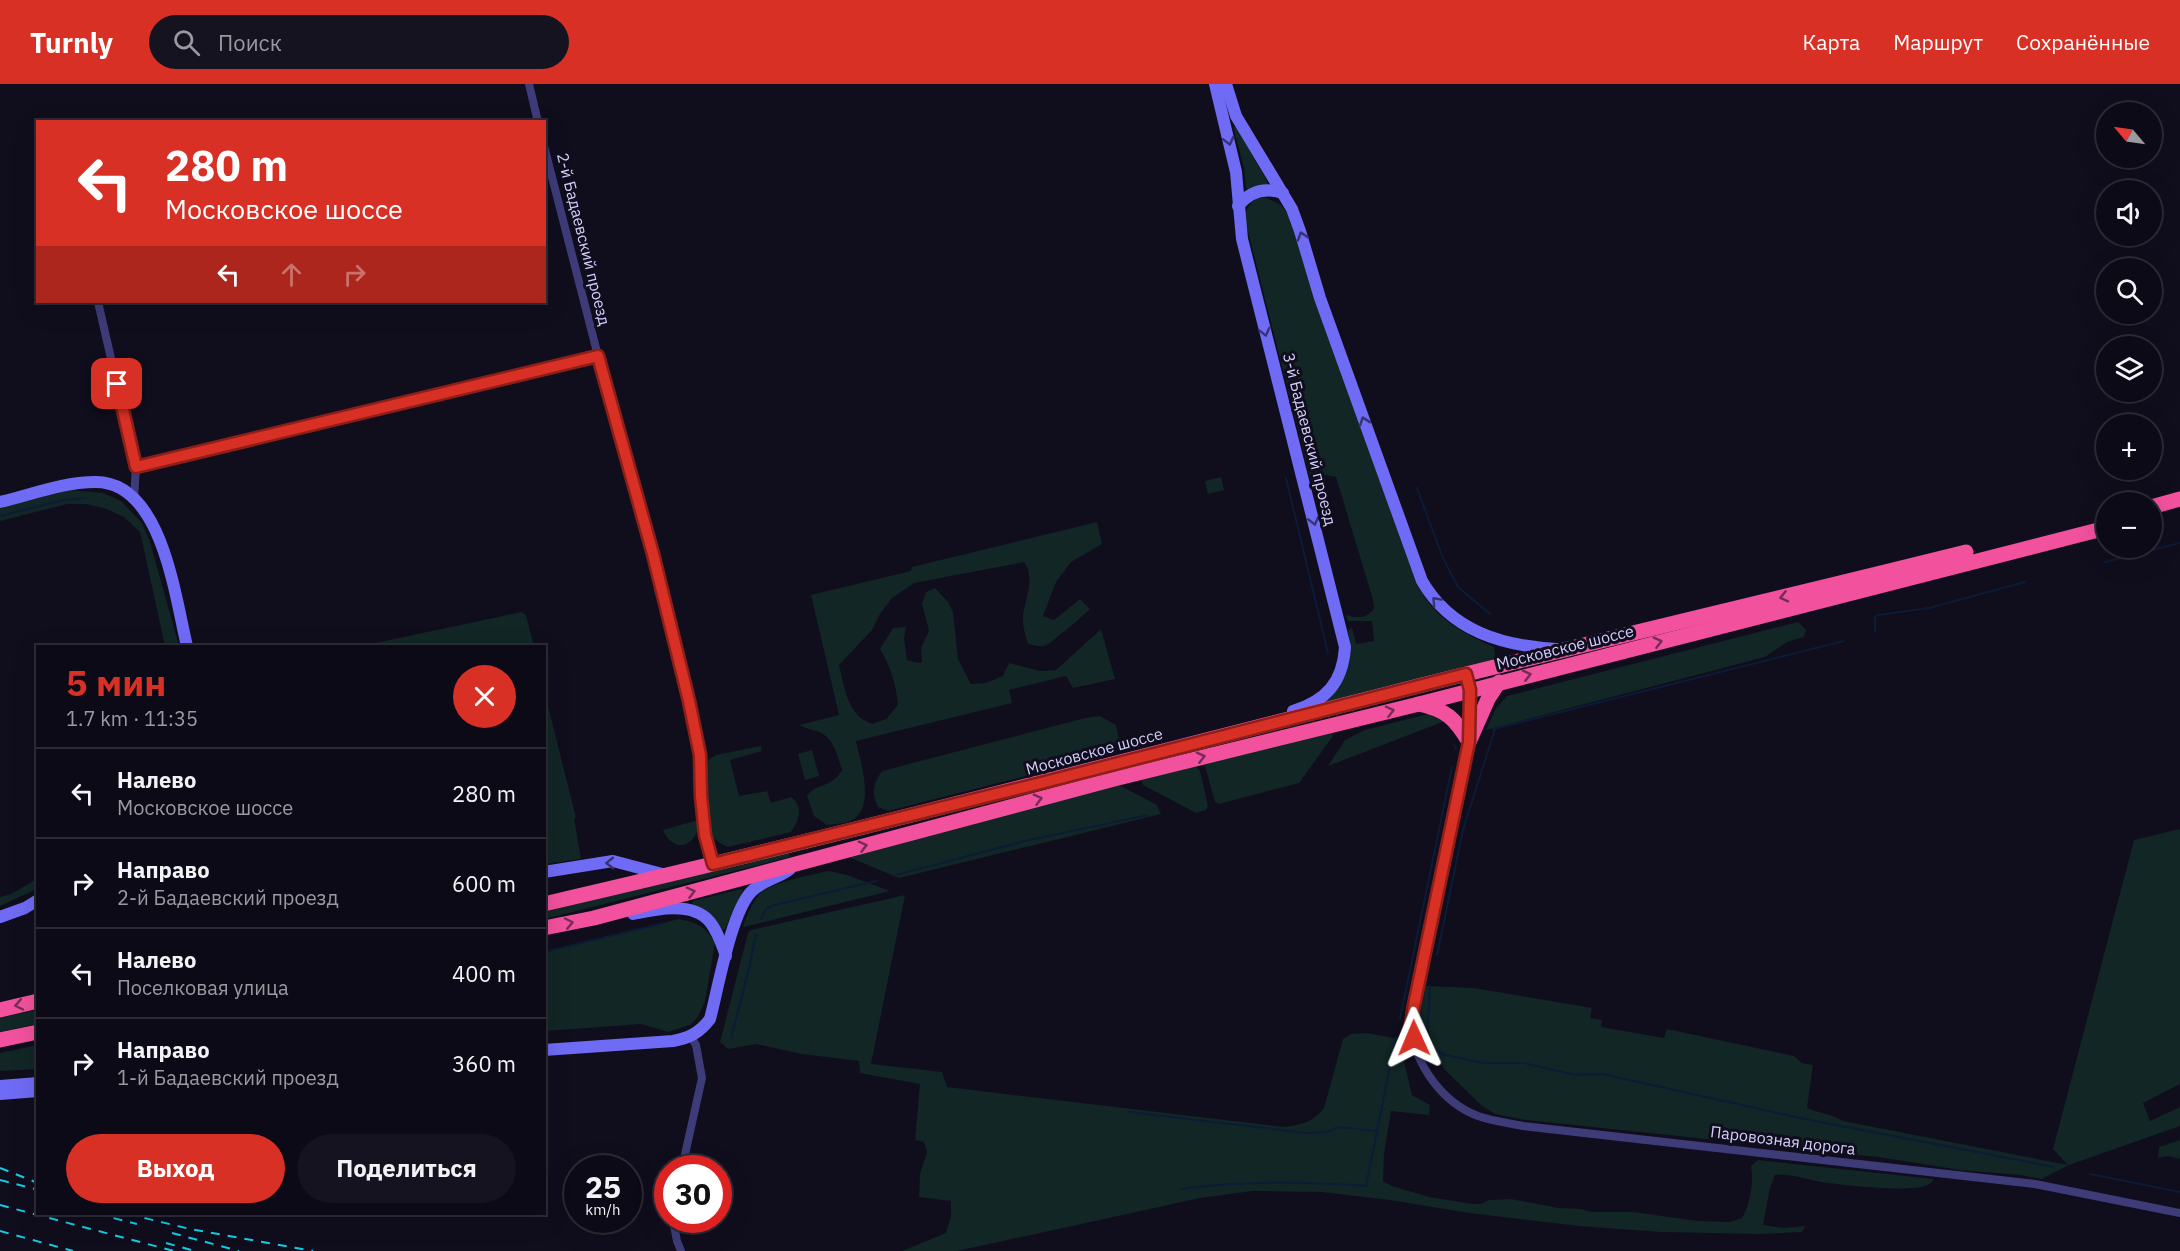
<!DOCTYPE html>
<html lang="ru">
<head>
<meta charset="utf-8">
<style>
	body { margin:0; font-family:"IBM Plex Sans",sans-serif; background:#15131f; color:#f1f3f6; height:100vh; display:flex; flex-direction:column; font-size:22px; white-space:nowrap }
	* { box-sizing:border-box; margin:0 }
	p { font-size:20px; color:#9a9aa1 }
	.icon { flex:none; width:33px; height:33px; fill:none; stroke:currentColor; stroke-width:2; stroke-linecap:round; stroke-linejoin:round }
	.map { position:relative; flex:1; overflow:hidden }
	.side { position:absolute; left:36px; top:561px; width:510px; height:570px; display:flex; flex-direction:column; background:#0c0a16; border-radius:0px; box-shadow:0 6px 24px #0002,0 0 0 2px #2c2b35 }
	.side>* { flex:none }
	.guide { position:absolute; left:36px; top:36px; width:510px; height:183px; border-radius:0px; box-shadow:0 6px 24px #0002,0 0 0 2px #2c2b35; background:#d93025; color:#fff; overflow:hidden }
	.needle { width:39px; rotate:299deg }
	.tools { position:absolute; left:2096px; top:18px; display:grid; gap:12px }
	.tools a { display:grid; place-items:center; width:66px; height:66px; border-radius:50%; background:#0c0a16; box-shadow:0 6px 24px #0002,0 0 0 2px #2c2b35; font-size:30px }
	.speed { position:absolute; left:564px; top:1071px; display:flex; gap:12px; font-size:30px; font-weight:700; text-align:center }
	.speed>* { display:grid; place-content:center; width:78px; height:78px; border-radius:50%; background:#0c0a16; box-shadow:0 6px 24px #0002,0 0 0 2px #2c2b35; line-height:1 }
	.speed small { font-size:15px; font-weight:400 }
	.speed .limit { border:9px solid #d22; background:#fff; color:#111 }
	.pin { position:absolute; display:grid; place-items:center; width:51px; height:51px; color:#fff; margin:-26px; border-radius:12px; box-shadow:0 3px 9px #0006 }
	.me { position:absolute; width:66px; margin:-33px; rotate:359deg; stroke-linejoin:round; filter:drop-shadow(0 0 4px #0008) }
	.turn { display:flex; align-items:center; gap:21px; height:126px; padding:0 30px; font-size:27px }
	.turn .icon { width:78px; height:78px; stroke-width:2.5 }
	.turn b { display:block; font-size:42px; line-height:51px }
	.lanes { display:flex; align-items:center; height:57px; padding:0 30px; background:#0003; justify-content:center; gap:30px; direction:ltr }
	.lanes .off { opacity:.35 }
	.round { display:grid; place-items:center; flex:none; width:63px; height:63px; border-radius:32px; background:#15131f }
	.headline { display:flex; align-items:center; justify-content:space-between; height:102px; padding:0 30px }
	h1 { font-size:36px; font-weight:700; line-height:45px; color:#d93025 }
	.primary-button { display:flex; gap:12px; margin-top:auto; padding:12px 30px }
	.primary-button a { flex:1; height:69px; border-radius:36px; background:#d93025; color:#fff; font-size:24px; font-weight:700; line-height:69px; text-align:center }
	.primary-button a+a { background:#15131f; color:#f1f3f6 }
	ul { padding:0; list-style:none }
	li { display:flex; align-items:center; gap:18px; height:90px; padding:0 30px; border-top:2px solid #2c2b35 }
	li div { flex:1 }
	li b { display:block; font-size:22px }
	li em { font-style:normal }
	header { display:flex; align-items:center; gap:36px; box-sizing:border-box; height:84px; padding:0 30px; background:#d93025; color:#fff }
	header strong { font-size:28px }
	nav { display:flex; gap:33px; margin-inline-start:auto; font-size:21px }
	.search { width:420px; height:54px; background:#15131f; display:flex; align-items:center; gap:15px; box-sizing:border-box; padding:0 21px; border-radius:33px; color:#9a9aa1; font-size:22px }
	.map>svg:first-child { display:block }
</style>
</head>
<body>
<header>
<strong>Turnly</strong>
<div class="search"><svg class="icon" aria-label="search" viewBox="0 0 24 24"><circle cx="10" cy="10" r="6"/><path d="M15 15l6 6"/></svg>Поиск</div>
<nav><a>Карта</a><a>Маршрут</a><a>Сохранённые</a></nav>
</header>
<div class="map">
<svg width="2180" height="1167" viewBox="0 0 2180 1167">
	<rect width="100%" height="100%" fill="#100d1d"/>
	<g fill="#112625">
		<polygon points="1233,43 1237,43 1268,99 1267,101 1258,101 1249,106 1246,104 1244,84"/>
		<path d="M1266 114 1281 121 1291 134 1314 213 1417 501C1435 534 1460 548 1494 563L1496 577 1326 619 1325 617C1348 591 1354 581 1348 546L1352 544 1356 560 1374 557 1372 537H1348L1346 531C1357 534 1366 535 1374 525L1373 516 1336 393 1325 391 1312 401 1244 132C1248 121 1253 113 1266 114Z"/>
		<polygon points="1221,393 1224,406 1208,410 1205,397"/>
		<polygon points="70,406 103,409 121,417 142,439 150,458 179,562 165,562 140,448 124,433 104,424 85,420 67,420 0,437 0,424"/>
		<path d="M1097 438 1102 460 1071 478 1056 498 1043 532 1054 536 1080 515 1090 525C1081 534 1071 542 1061 550 1046 561 1049 565 1028 560 1025 551 1022 540 1023 530 1026 514 1035 493 1024 478L914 499 892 514 880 530 872 546 839 581C845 604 847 631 872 640L886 635 898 621C896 600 891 584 880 565L893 544 906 543 904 554 907 576 918 579 922 578 921 564 929 547 922 519 926 508 935 504 948 518 953 528 958 575 971 600 986 599 1003 592 1009 579 1040 587 1056 586 1101 545 1115 595 1073 604 1066 592 1009 606 1012 619 856 657C860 676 877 726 850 737 844 740 834 740 827 741L814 732 807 712C816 699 832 704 842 686 838 673 834 657 823 650 816 646 806 645 799 641L839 631 811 511 911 487 912 483Z"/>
		<polygon points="522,528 526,531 534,562 361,562"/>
		<polygon points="1798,538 1806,546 1804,553 1787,558 1765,573 1486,646 1496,624 1507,612"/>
		<polygon points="544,606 576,734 574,734 581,775 545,780"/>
		<polygon points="1428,630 1445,637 1328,682 1345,656 1365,646"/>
		<path d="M1100 632 1116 641 1120 660 1116 666 1104 672 888 727 878 723C871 709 873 700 882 687L1085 634Z"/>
		<polygon points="1331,648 1333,652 1299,699 1219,720 1215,718 1205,682 1208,675"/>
		<path d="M761 662 762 667 730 676 739 712 767 707 771 719 791 713C804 722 799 737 791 748L728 763C721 760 712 755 710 748 703 727 704 697 708 676L716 671Z"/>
		<polygon points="812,666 819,692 805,696 798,670"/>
		<polygon points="1190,683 1197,684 1200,687 1208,722 1206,726 1196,729 1143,701 1141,696"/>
		<polygon points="1117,700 1157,721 1161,730 899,794 851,774 851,771"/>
		<path d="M698 736C700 761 674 772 663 746Z"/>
		<path d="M2180 745V1000L2143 1019 2150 1037 2180 1023V1042L2069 1081 2041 1095 2020 1091 1960 1086 1878 1073 1526 1036 1495 1030 1481 1021 1446 987 1425 959 1420 931 1426 902 1474 904 1592 924 1590 934 1602 936 1601 943 1664 954 1667 945 1794 972 1802 979 1813 981 1807 1024C1819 1029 1832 1030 1843 1037L2068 1081 2053 1065 2134 756Z"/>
		<polygon points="789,768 790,773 545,835 544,828"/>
		<path d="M829 787 847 791 890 807 744 843 743 841C748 831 753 815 762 808 775 798 813 790 829 787Z"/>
		<polygon points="37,795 37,805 0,822 0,813 11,810"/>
		<polygon points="741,805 743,806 725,845 721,846 692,821 693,817"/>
		<path d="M905 811 871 980 942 988 947 1003 1284 1043C1300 1041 1314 1038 1324 1024L1343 955 1351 950 1367 949 1404 956 1402 969 1412 1011 1430 1021 1429 1031 1391 1027 1384 1070 1383 1097 1392 1102 1429 1113 1473 1120H1481L1489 1116 1511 1115 1559 1124 1581 1125 1591 1128H1633L1698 1137 1729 1138 1742 1134C1750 1120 1754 1099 1751 1082L1758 1076 1934 1095C1933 1097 1930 1100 1928 1101 1912 1109 1841 1101 1821 1098 1805 1095 1792 1090 1775 1091L1770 1104 1763 1141 1784 1144 1805 1142 1802 1148 1760 1150 1661 1148 1579 1142 1469 1129 1390 1116 1322 1108 1253 1107 1200 1114 957 1167H902L946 1149 951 1132V1117L919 1113 920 1090 927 1068 924 1058 915 1056 920 1000 860 989 859 977 802 970 756 960 728 965 720 958 748 849 751 846Z"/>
		<path d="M679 835C698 839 705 842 715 859L705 917 698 933 690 941 668 948 641 940 545 947 544 868Z"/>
		<polygon points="37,926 37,940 0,948 0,934"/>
		<polygon points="37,961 37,985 0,987 0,969"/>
		<polygon points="2180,1056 2180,1075 2168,1072 2158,1074 2159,1063"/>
	</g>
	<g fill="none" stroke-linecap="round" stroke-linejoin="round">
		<g stroke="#0c1c37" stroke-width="2">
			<polyline points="1286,394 1328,569"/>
			<polyline points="1417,404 1443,474 1458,503 1490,530"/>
			<polyline points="0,432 64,416 86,414"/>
			<polyline points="2105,478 2180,459"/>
			<polyline points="1875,547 1875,533 1878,531 1929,524 2025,498"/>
			<polyline points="1493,645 1844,557"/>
			<polyline points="1454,660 1456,665"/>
			<polyline points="896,791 1029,756 1148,731"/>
			<polyline points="760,836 766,825 774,821 877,797"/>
			<polyline points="544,868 664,839"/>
			<polyline points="1437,871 1463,746 1495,645"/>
			<polyline points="1430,903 1427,956 1430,963 1445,971 1483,979 1524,979 1575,991 1602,990 1800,1034 2054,1083"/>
			<polyline points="1400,935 1452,683"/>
			<polyline points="731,954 748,889 756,850"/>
			<polyline points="1129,1028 1306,1049 1327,1048 1338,1043 1376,1047"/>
			<polyline points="2090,1090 2180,1108"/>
			<path d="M1181 1105C1243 1096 1304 1098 1366 1102L1396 953"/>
		</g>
		<g stroke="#3e3c78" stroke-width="8">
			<polyline points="529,0 538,38"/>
			<polyline points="544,62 598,272 653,470 689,617 700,671 701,712 705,751 713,780"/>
			<polyline points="98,218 136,383 134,414"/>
			<polyline points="136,383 598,272"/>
			<path d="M1466 590C1478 639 1462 691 1452 739 1443 784 1433 828 1424 873 1420 891 1409 928 1411 945 1416 982 1443 1019 1478 1032 1492 1037 1508 1039 1523 1042L2035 1100 2180 1129"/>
			<polyline points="682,1084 702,994 696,961 691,953"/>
			<polyline points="673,1136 677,1157 681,1167"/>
		</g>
		<g stroke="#6f6bf4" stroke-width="12">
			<path d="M1215 0 1236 88 1242 155 1345 563C1343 598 1326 617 1293 627"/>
			<path d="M1226 0 1236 32 1292 125 1300 147 1320 214 1422 497C1451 547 1502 562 1557 565"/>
			<path d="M1238 122C1250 107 1265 103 1283 109"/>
			<path d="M0 418C30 411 63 398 95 398 162 397 175 513 187 562"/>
			<polyline points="544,788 613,777 666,791"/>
			<path d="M633 830C656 825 693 817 710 838 718 848 722 861 726 872"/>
			<polyline points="0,833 25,824 38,816"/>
			<path d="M544 966 673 957C690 954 700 948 710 935 718 905 731 829 751 808 761 797 779 794 790 785"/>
			<polyline points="0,1002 38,999"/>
			<polyline points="0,1010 38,1007"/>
		</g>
		<g stroke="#f2519e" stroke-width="15">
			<polyline points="2151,423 2180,415"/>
			<path d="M1419 620C1446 626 1455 634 1469 658"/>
			<polyline points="1469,658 1488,615 1499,598"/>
			<path d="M544 820C826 755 1106 681 1387 610 1579 561 1773 516 1966 468"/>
			<polyline points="544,844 594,834 1114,695 1419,620 2106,444"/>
			<polyline points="0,926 38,917"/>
			<polyline points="0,956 38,948"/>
		</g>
		<g stroke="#12cde2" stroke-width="2" stroke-dasharray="9 8" stroke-linecap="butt">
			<polyline points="0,1084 38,1099"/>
			<polyline points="0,1096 35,1105"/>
			<polyline points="0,1121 174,1167"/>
			<polyline points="97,1130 137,1140"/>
			<polyline points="128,1130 190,1145 313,1167"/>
			<polyline points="0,1147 73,1167"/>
			<polyline points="172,1149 239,1167"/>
			<polyline points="166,1159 195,1167"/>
		</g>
	</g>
	<defs><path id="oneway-chevron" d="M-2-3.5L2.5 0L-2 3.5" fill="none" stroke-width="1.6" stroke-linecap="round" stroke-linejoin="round" transform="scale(1.5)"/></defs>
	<g stroke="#363373">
		<use href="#oneway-chevron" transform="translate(1229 57) rotate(76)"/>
		<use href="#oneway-chevron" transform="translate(1302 152) rotate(-107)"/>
		<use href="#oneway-chevron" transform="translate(1265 248) rotate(76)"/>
		<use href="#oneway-chevron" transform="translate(1364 337) rotate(-109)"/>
		<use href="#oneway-chevron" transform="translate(1314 437) rotate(76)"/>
		<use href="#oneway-chevron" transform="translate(1436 517) rotate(-133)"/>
		<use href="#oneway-chevron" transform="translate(610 779) rotate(179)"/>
	</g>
	<g stroke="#762c57">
		<use href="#oneway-chevron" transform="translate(1784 513) rotate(167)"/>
		<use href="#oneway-chevron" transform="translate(1658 558) rotate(-14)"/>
		<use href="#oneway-chevron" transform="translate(1527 591) rotate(-14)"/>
		<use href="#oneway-chevron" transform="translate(1390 627) rotate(-14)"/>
		<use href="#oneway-chevron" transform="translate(1201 673) rotate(-14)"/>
		<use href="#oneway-chevron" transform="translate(1038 715) rotate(-15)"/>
		<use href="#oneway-chevron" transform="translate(863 762) rotate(-15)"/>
		<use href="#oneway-chevron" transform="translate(691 808) rotate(-15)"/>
		<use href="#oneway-chevron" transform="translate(569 839) rotate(-12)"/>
		<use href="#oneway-chevron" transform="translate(19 921) rotate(168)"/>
	</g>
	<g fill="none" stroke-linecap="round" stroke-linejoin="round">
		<g stroke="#8d1f18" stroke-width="15">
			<polyline id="route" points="117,300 136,383 598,272 653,470 689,617 700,671 701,712 705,751 713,780 1041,699 1466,590 1470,606 1469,658 1413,926 1411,944 1414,954"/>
		</g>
		<use href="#route" stroke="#d93025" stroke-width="10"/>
	</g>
	<g text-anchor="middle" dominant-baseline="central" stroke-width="6" stroke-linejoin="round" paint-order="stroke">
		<g font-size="16" fill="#d2cdfb" stroke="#100d1d">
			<text transform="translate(584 155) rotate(76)">2-й Бадаевский проезд</text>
			<text transform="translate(1310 355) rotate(76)">3-й Бадаевский проезд</text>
			<text transform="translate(1565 563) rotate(-14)">Московское шоссе</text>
			<text transform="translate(1094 667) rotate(-15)">Московское шоссе</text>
			<text transform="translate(1783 1056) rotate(7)">Паровозная дорога</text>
		</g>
	</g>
</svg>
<div class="tools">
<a><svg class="needle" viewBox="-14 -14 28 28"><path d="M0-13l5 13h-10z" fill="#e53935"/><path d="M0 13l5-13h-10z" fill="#9a9aa1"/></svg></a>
<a><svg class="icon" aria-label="sound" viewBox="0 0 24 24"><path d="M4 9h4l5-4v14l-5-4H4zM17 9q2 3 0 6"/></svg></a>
<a><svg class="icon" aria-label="search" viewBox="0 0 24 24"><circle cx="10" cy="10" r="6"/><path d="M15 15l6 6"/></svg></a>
<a><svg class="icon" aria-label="layers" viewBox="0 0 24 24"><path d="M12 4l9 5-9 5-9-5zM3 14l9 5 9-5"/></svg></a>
<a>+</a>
<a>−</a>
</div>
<div class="speed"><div>25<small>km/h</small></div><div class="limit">30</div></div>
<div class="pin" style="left:117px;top:300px;background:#d93025"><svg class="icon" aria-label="arrive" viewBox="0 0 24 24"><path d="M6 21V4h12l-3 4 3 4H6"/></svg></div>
<svg class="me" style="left:1414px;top:954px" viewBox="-20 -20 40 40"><path d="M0-17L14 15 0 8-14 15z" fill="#d93025" stroke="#fff" stroke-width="4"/></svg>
<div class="guide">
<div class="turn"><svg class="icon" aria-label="left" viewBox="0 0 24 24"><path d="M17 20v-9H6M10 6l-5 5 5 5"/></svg><div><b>280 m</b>Московское шоссе</div></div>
<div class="lanes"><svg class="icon" aria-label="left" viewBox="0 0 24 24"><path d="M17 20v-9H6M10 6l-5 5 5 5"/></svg><svg class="icon off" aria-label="ahead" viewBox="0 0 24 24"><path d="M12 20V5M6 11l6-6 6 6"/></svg><svg class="icon off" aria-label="right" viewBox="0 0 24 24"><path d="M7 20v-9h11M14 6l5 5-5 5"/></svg></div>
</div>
<section class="side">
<div class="headline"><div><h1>5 мин</h1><p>1.7 km · 11:35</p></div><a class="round" style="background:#d93025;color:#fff"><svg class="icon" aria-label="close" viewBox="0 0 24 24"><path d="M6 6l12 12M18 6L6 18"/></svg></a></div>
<ul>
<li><svg class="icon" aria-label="left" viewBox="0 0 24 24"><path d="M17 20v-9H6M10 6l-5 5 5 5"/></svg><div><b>Налево</b><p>Московское шоссе</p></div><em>280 m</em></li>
<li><svg class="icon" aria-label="right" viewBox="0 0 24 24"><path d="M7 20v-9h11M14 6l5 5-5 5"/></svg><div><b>Направо</b><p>2-й Бадаевский проезд</p></div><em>600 m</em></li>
<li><svg class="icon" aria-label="left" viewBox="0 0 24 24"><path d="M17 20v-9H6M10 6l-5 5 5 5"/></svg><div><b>Налево</b><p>Поселковая улица</p></div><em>400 m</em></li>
<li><svg class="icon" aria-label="right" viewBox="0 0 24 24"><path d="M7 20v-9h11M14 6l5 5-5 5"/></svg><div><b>Направо</b><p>1-й Бадаевский проезд</p></div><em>360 m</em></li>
</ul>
<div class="primary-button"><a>Выход</a><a>Поделиться</a></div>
</section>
</div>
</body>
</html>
